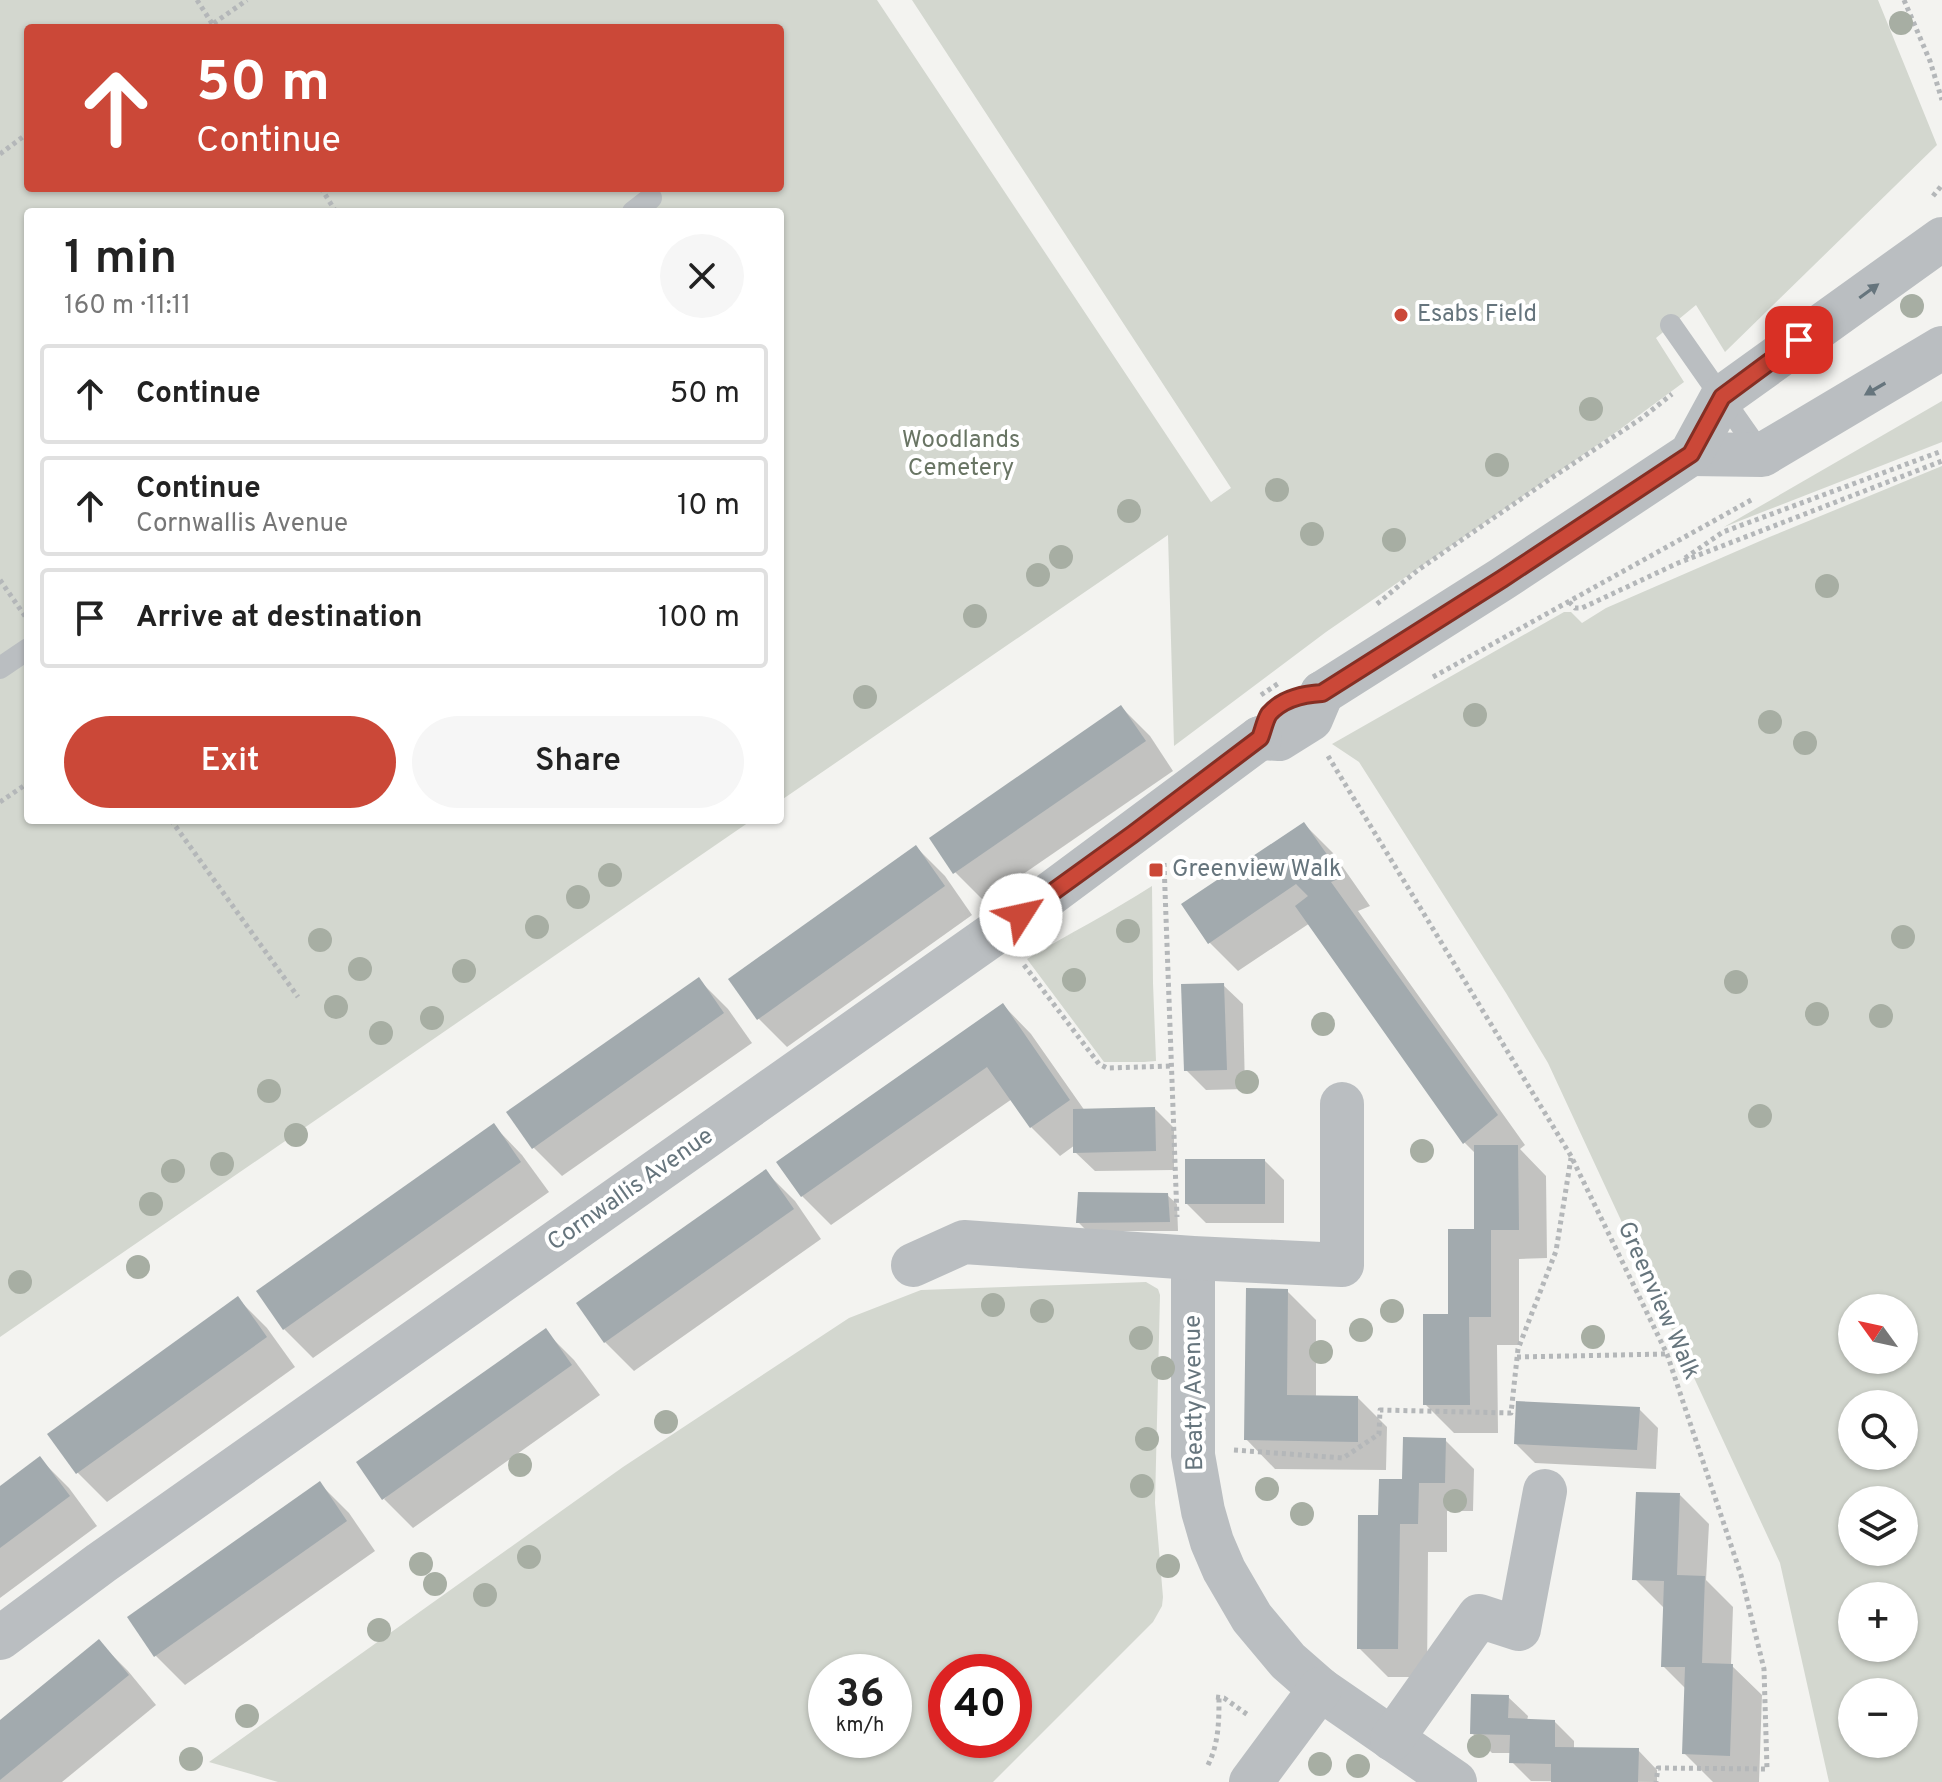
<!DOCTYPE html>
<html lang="en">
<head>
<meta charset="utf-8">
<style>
	body { margin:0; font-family:Overpass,sans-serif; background:#f6f6f6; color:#222; height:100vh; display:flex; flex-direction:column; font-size:30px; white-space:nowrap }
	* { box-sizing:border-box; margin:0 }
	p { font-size:26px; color:#767676 }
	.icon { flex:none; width:44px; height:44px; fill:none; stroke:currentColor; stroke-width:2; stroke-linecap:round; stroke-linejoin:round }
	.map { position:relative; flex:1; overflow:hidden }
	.panel { position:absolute; left:24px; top:208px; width:760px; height:616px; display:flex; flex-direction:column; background:#fff; border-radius:8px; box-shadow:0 2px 6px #0004 }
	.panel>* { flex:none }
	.top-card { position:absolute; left:24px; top:24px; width:760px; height:168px; border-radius:8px; box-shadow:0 2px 6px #0004; background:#cb4838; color:#fff; overflow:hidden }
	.needle { width:52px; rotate:303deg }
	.fabs { position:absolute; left:1838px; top:1294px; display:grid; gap:16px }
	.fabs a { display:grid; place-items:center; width:80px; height:80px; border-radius:50%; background:#fff; box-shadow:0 2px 6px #0004; font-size:40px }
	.speed { position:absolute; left:808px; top:1654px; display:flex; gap:16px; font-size:40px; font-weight:700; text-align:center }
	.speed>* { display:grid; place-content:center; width:104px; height:104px; border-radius:50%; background:#fff; box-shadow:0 2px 6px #0004; line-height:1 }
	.speed small { font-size:20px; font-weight:400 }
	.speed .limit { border:12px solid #d22; background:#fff; color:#111 }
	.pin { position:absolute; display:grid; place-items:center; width:68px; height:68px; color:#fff; margin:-34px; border-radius:16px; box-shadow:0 4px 12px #0006 }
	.me { position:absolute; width:88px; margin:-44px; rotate:55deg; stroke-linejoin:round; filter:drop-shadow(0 0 6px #0008) }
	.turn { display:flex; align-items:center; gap:28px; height:168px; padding:0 40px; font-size:36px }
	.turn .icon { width:104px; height:104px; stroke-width:2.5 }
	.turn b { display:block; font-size:56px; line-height:68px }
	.round { display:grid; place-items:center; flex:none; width:84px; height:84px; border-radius:42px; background:#f6f6f6 }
	.summary { display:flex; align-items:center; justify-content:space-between; height:136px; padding:0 40px }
	h1 { font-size:48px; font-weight:600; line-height:60px }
	.cta { display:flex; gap:16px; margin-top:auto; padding:16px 40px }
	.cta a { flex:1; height:92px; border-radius:48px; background:#cb4838; color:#fff; font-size:32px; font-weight:600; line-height:92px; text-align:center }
	.cta a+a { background:#f6f6f6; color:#222 }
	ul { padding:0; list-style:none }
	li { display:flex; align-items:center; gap:24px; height:100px; margin:0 16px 12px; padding:0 24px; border:4px solid #e0e0e0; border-radius:8px }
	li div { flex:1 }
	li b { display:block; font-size:30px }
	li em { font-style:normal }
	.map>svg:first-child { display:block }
</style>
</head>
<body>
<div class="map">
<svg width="1942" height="1782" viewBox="0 0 1942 1782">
	<rect width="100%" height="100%" fill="#f3f3f0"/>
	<g fill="#d3d7cf" fill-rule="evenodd">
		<path d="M0 0H877L1211 502 1231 488 912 0H1878L1937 145 1725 352 1696 305 1656 338 1684 382 1619 430 1326 632 1174 746 1168 535 780 801V212H28V820H752L0 1337ZM28 28H780V188H28Z"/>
		<polygon points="1942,401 1942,442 1724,527"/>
		<path d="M1942 466V1782H1829L1780 1563 1548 1063 1506 993 1359 762 1332 744 1564 612H1571L1582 623 1606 608 1767 538ZM1852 1308H1904V1360H1852ZM1852 1404H1904V1456H1852ZM1904 1500V1552H1852V1500ZM1904 1596V1648H1852V1596ZM1852 1692H1904V1744H1852Z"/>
		<path d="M1152 886 1153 983 1156 1061 1144 1062H1104L1027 959C1068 934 1112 912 1152 886Z"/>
		<path d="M1146 1282 1158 1289 1160 1295 1155 1503 1163 1597 1162 1606 1153 1622 993 1782H278L209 1762 623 1467 849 1318 921 1290ZM826 1672H894V1740H826ZM1014 1672V1740H946V1672Z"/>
	</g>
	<g fill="#0003">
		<polygon points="1121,707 1150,736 1173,771 984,901 955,872"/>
		<polygon points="1304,824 1333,853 1370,906 1358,911 1525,1145 1520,1149 1546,1176 1547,1258 1519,1259 1519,1345 1497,1345 1498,1433 1454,1433 1425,1404 1476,1231 1476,1154 1464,1142 1310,923 1238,971 1209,942"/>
		<polygon points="916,847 945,876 972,915 787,1047 758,1018"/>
		<polygon points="699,980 728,1009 752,1043 562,1176 533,1147"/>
		<polygon points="1223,985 1243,1004 1245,1089 1206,1090 1186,1070"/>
		<polygon points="1003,1005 1031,1034 1085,1111 1155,1109 1174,1128 1174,1170 1095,1171 1075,1152 1075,1145 1060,1156 1031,1127 1012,1099 831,1225 802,1196"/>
		<polygon points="494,1126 522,1155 549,1192 313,1358 284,1329"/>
		<polygon points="1265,1161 1284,1180 1284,1223 1206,1223 1187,1204"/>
		<polygon points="766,1172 795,1201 821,1239 634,1371 605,1342"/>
		<polygon points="1167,1195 1177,1204 1178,1231 1087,1231 1078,1222"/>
		<polygon points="1287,1291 1316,1320 1316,1398 1358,1398 1387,1427 1386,1470 1275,1469 1246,1439"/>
		<polygon points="238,1299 267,1328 295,1367 107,1502 78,1473 50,1434"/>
		<polygon points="545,1331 574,1360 600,1395 413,1528 384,1499"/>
		<polygon points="1639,1409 1658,1428 1656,1469 1535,1463 1516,1444"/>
		<polygon points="1445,1440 1474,1469 1473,1511 1447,1511 1447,1552 1428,1552 1427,1677 1388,1677 1359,1648 1380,1517 1404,1481"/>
		<polygon points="40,1459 69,1488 97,1526 0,1598 0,1489"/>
		<polygon points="320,1484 349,1513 375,1551 185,1685 156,1656 129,1617"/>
		<polygon points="1680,1495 1709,1524 1706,1580 1733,1607 1731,1665 1762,1695 1759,1782 1713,1782 1684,1753 1686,1689 1663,1666 1665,1609 1635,1579"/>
		<polygon points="99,1642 128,1671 156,1705 62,1782 0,1782 0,1722"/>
		<polygon points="1508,1697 1528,1716 1527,1721 1555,1722 1574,1741 1574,1749 1638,1750 1657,1770 1657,1782 1531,1781 1512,1762 1512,1753 1492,1753 1472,1733"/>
	</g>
	<g fill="#a2aaae">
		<polygon points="1121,705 1146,741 953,874 929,838"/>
		<polygon points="1304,822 1343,877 1331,882 1498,1115 1463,1144 1295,906 1308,896 1296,884 1208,944 1181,904"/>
		<polygon points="916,845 945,886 757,1020 728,979"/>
		<polygon points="699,977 724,1013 532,1149 506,1112"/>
		<polygon points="1224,983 1227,1070 1184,1071 1181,984"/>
		<polygon points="1003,1003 1070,1100 1030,1128 987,1067 801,1197 776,1162"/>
		<polygon points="1155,1107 1156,1151 1073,1153 1073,1109"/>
		<polygon points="494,1123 521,1162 283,1330 256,1291"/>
		<polygon points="1474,1145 1518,1145 1519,1230 1491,1230 1491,1317 1469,1317 1470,1405 1423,1405 1423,1314 1448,1314 1448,1229 1474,1229"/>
		<rect x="1185" y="1159" width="80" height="45"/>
		<polygon points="766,1169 794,1209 604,1343 576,1303"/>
		<polygon points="1078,1192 1168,1193 1170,1222 1076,1223"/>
		<polygon points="1246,1288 1288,1289 1287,1395 1358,1396 1358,1442 1244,1440"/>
		<polygon points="238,1296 267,1337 76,1474 47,1434"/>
		<polygon points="546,1328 572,1365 382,1500 356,1462"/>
		<polygon points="1516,1401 1640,1407 1637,1450 1514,1444"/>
		<polygon points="1403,1437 1446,1438 1445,1483 1419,1483 1418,1524 1400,1524 1398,1649 1357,1649 1358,1515 1378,1515 1379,1479 1402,1479"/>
		<polygon points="40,1456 70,1496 0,1548 0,1486"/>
		<polygon points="320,1481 347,1521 154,1657 127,1617"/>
		<polygon points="1636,1492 1680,1493 1677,1575 1705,1576 1702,1663 1733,1664 1730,1756 1682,1754 1685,1667 1661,1667 1664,1581 1632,1580"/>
		<polygon points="99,1639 129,1675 0,1780 0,1720"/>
		<polygon points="1471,1694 1509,1695 1508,1718 1555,1720 1555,1747 1639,1748 1638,1782 1551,1782 1551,1764 1509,1763 1510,1735 1470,1734"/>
	</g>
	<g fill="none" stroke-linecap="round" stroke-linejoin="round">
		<g stroke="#b4b7b9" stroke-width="5" stroke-dasharray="4 4" stroke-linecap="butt">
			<polyline points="197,0 215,28"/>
			<polyline points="1904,0 1930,61 1942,100"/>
			<polyline points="207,28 247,0"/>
			<polyline points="0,154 28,133"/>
			<polyline points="321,188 336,212"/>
			<polyline points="1933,196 1942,185"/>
			<polyline points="1685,558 1723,532 1942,451"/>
			<polyline points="0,580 27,619"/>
			<polyline points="1569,602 1575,608 1582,608 1678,563 1942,461"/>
			<polyline points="1377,604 1418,570 1550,479 1642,418 1672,394"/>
			<polyline points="1433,677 1753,499"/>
			<polyline points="1261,695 1279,683"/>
			<polyline points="1328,756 1571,1156 1667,1354 1741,1575 1764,1669 1767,1769 1658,1768 1656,1782"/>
			<polyline points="0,802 28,783"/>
			<polyline points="171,820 298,997"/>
			<polyline points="1164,863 1177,1217"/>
			<polyline points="1024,965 1099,1064 1107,1068 1171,1066"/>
			<polyline points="1517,1357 1667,1354"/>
			<polyline points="1234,1450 1343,1458 1379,1434 1380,1410 1511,1413 1518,1349 1556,1251 1571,1158"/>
			<polyline points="1216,1697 1224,1698 1248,1715"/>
			<path d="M1208 1765C1219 1743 1219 1720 1219 1697"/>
		</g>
		<g stroke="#babec1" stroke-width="22">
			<polyline points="633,212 651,198"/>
			<polyline points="1671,325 1762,455"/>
			<polyline points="0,668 28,649"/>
		</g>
		<g stroke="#babec1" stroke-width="44">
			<polyline points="1193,1258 1193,1455 1203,1511 1212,1542 1224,1570 1252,1618 1288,1661 1320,1689 1455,1782"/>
			<polyline points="913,1265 964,1242 1193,1258 1342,1265 1342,1104"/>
			<polyline points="1392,1739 1479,1616 1519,1629 1545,1491"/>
			<polyline points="1251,1782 1320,1689"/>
		</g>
		<g stroke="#babec1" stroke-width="44">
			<polyline points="1691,454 1762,455 1942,348"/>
			<polyline points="1322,693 1502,579 1691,454 1722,397 1942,239"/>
			<polyline points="1260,738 1279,739 1311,719 1322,693"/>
			<polyline points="0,1638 101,1563 1046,897 1260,738"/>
		</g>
	</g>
	<g fill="#a7aea3">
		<circle cx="1901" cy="23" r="12"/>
		<circle cx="1912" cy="306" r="12"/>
		<circle cx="1591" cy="409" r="12"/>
		<circle cx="1497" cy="465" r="12"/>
		<circle cx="1277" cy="490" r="12"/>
		<circle cx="1129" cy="511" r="12"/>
		<circle cx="1312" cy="534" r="12"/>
		<circle cx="1394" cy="540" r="12"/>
		<circle cx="1061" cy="557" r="12"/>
		<circle cx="1038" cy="575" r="12"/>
		<circle cx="1827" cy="586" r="12"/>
		<circle cx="975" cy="616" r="12"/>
		<circle cx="865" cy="697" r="12"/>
		<circle cx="1475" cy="715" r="12"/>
		<circle cx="1770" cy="722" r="12"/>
		<circle cx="1805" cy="743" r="12"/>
		<circle cx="610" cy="875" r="12"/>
		<circle cx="578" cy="897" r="12"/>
		<circle cx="537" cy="927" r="12"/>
		<circle cx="1128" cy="931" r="12"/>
		<circle cx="1903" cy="937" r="12"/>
		<circle cx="320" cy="940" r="12"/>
		<circle cx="360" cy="969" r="12"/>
		<circle cx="464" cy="971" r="12"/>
		<circle cx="1074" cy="980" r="12"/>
		<circle cx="1736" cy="982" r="12"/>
		<circle cx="336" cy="1007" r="12"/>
		<circle cx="1817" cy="1014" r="12"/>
		<circle cx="1881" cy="1016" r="12"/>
		<circle cx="432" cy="1018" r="12"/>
		<circle cx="1323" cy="1024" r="12"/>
		<circle cx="381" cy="1033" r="12"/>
		<circle cx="1247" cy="1082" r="12"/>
		<circle cx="269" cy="1091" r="12"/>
		<circle cx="1760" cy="1116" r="12"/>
		<circle cx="296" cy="1135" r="12"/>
		<circle cx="1422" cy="1151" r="12"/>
		<circle cx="222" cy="1164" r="12"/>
		<circle cx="173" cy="1171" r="12"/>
		<circle cx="151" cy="1204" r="12"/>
		<circle cx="138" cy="1267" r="12"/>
		<circle cx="20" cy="1282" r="12"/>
		<circle cx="993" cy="1305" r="12"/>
		<circle cx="1042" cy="1311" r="12"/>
		<circle cx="1392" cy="1311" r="12"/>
		<circle cx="1361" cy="1330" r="12"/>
		<circle cx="1593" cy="1337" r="12"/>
		<circle cx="1141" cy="1338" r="12"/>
		<circle cx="1321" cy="1352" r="12"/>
		<circle cx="1163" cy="1368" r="12"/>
		<circle cx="666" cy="1422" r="12"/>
		<circle cx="1147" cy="1439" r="12"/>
		<circle cx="520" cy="1465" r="12"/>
		<circle cx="1142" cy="1486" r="12"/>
		<circle cx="1267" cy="1489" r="12"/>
		<circle cx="1455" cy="1501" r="12"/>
		<circle cx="1302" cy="1514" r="12"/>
		<circle cx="529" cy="1557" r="12"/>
		<circle cx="421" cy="1564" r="12"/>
		<circle cx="1168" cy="1566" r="12"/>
		<circle cx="435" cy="1584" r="12"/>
		<circle cx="485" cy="1595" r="12"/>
		<circle cx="379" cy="1630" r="12"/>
		<circle cx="247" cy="1716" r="12"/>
		<circle cx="1479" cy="1746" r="12"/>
		<circle cx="191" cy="1759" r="12"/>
		<circle cx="1320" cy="1764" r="12"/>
		<circle cx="1358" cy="1766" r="12"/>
	</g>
	<defs><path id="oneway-solid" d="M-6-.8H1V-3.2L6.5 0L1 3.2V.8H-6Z" transform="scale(2)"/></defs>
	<g fill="#66757d">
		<use href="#oneway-solid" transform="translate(1869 291) rotate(-36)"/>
		<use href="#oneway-solid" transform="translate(1875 389) rotate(150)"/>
	</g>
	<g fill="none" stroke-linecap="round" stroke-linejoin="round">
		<g stroke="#842f24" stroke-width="20">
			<path id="route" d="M1021 915 1133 834 1260 738C1263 731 1265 720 1269 714 1283 698 1303 694 1322 693L1502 579 1691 454 1722 397 1799 340"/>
		</g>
		<use href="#route" stroke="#cb4838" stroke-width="14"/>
	</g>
	<g fill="#cb4838" stroke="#fff" stroke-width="3">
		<circle cx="1401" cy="315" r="8"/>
		<rect x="1148" y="862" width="16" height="16" rx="4"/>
	</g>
	<g text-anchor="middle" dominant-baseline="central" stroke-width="8" stroke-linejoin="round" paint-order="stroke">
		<g font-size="24" fill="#66757d" stroke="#fff" text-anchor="start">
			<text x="1417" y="315">Esabs Field</text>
			<text x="1172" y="870">Greenview Walk</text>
		</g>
		<g font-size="24" fill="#697564" stroke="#fff">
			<text x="961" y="441">Woodlands<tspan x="961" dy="28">Cemetery</tspan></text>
		</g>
		<g font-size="24" fill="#66757d" stroke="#fff">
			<text transform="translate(631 1190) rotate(-35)">Cornwallis Avenue</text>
			<text transform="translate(1658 1301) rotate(66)">Greenview Walk</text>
			<text transform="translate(1195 1393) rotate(-91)">Beatty Avenue</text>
		</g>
	</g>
</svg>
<div class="fabs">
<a><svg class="needle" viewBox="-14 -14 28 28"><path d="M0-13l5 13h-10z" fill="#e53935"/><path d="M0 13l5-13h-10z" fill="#767676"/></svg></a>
<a><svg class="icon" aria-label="search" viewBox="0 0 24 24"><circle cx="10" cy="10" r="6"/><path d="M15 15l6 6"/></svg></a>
<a><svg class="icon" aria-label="layers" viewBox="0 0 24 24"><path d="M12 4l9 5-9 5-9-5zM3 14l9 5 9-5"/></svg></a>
<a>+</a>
<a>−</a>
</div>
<div class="speed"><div>36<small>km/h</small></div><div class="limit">40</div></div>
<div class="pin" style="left:1799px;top:340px;background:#d93025"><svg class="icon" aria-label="arrive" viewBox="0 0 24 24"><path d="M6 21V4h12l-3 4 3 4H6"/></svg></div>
<svg class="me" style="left:1021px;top:915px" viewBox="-20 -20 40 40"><circle r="19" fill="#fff"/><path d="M0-13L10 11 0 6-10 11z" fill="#cb4838"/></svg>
<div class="top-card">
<div class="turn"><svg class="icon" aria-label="ahead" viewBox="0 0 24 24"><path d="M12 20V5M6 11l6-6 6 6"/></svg><div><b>50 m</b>Continue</div></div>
</div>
<section class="panel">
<div class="summary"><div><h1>1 min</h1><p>160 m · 11:11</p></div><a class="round"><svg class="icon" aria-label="close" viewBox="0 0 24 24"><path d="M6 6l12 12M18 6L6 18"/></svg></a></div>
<ul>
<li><svg class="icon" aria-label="ahead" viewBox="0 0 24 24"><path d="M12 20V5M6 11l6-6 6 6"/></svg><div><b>Continue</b></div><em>50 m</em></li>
<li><svg class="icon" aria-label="ahead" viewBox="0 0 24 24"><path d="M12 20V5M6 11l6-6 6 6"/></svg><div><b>Continue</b><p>Cornwallis Avenue</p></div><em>10 m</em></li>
<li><svg class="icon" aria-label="arrive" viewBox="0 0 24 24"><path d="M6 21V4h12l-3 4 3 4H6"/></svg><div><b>Arrive at destination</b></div><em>100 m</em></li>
</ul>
<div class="cta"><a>Exit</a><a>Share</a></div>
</section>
</div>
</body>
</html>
